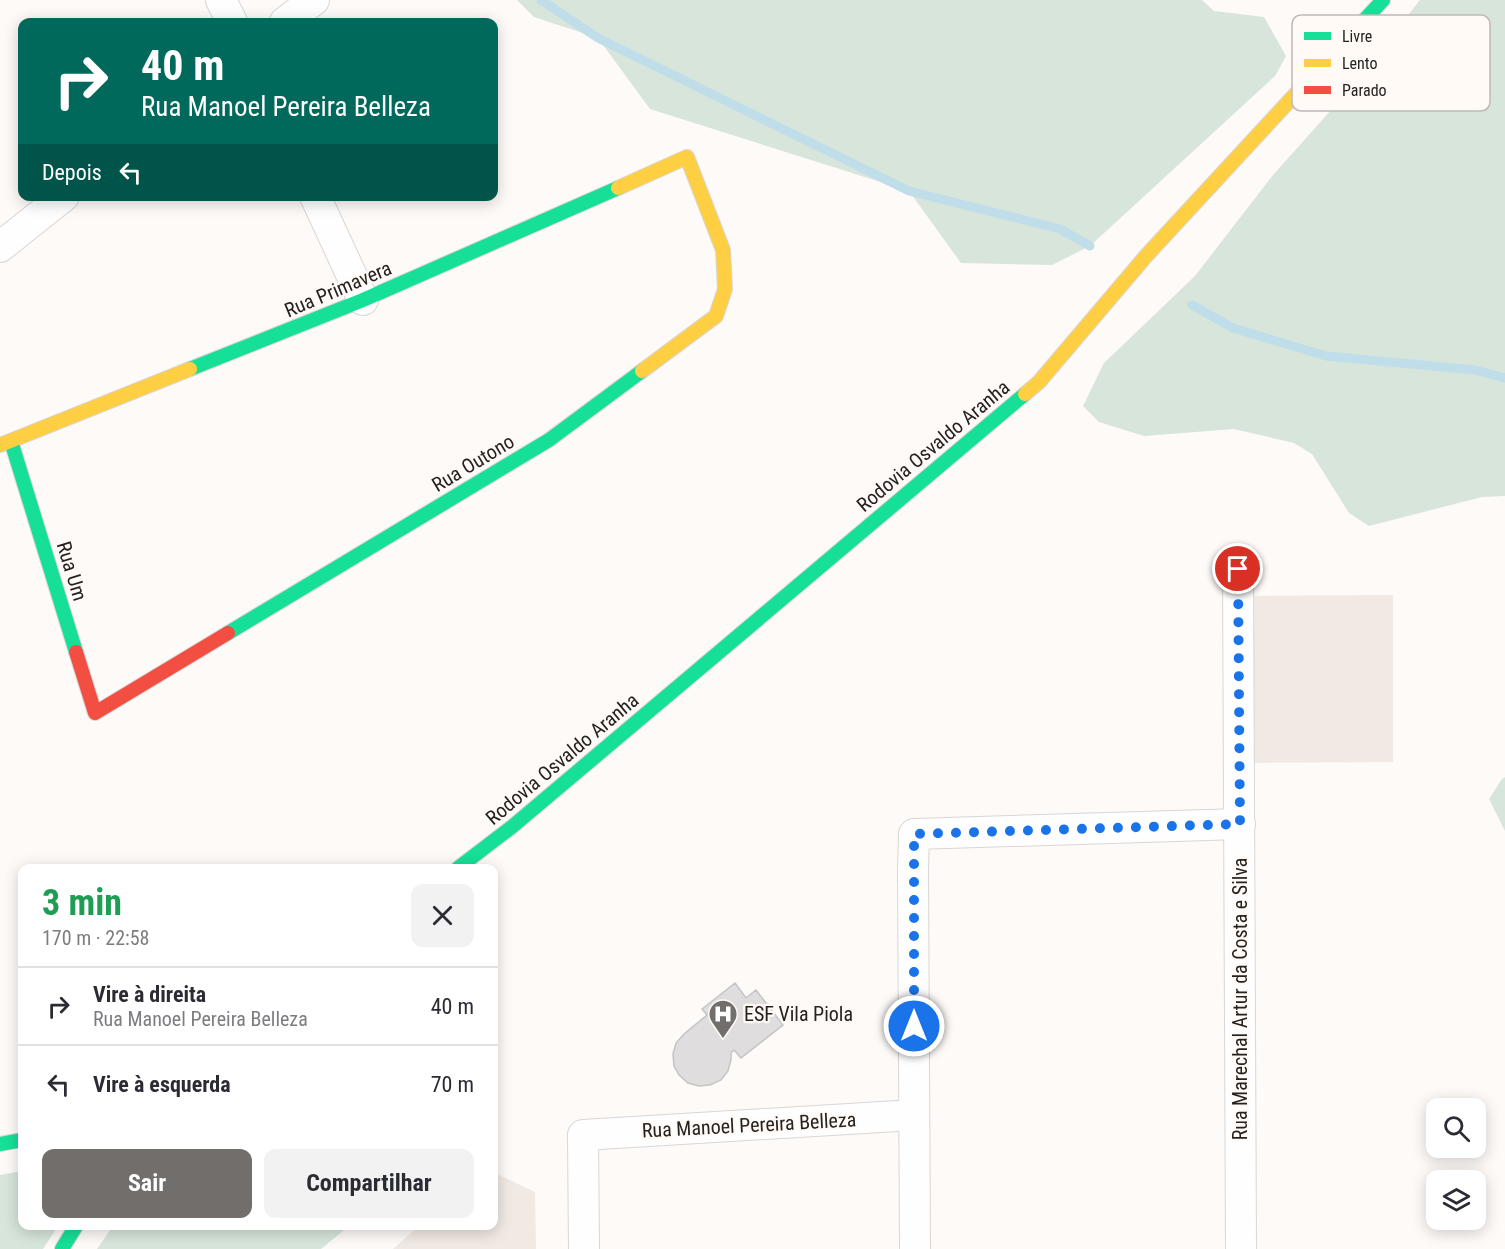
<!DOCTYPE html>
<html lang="pt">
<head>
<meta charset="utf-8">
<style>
	body { margin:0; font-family:"Roboto Condensed",sans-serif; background:#f2f2f3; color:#2b2b33; height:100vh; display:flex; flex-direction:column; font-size:22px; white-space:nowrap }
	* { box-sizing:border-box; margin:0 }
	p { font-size:20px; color:#7c7c81 }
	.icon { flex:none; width:33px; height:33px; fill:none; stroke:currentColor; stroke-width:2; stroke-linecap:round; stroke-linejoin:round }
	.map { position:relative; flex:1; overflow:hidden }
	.panel { position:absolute; left:18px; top:864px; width:480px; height:366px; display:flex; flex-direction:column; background:#fff; border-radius:12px; box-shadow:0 3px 15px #0003 }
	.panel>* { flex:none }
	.banner { position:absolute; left:18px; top:18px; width:480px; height:183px; border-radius:12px; box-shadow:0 3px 15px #0003; background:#00695c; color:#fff; overflow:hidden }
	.controls { position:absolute; left:1426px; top:1098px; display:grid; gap:12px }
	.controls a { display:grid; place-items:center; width:60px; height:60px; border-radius:12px; background:#fff; box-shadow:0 3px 15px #0003; font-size:30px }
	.pin { position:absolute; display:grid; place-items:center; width:51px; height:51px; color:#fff; margin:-26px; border:3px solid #fff; border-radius:50%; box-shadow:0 2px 6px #0007 }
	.me { position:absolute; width:66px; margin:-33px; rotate:0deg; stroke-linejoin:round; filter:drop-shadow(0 0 4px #0008) }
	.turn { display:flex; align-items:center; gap:21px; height:126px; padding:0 24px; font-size:27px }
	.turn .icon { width:78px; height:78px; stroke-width:2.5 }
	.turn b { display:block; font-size:42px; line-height:51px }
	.then { display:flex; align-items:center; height:57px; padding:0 24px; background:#0003; gap:12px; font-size:22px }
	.round { display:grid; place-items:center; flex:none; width:63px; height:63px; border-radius:12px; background:#f2f2f3 }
	.headline { display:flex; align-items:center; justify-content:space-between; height:102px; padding:0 24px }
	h1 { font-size:36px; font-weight:700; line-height:45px; color:#1e9e55 }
	.button { display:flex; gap:12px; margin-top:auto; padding:12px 24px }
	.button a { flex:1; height:69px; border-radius:12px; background:#716e6b; color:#fff; font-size:24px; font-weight:700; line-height:69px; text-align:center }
	.button a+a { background:#f2f2f3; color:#2b2b33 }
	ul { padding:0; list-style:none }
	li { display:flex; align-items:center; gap:18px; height:78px; padding:0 24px; border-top:2px solid #e1e1e2 }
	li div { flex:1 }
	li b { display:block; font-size:22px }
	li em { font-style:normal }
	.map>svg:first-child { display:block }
</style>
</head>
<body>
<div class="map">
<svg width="1505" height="1249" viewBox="0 0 1505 1249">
	<rect width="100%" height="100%" fill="#fdfaf8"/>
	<g fill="#f1e9e3">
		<polygon points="1393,595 1393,762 1252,763 1251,596"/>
		<polygon points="497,1174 535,1192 536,1249 393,1249 419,1226 494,1226 494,1175"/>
	</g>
	<g fill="#d7e5da">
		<polygon points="517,0 1202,0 1214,11 1264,17 1286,56 1275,76 1090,246 1052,265 961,263 909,191 650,109 598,38 534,17"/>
		<polygon points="1420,0 1505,0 1505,496 1482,497 1369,526 1349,513 1312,454 1294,443 1234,429 1144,436 1099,422 1083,406 1104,363 1195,276 1273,175 1341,99"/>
		<polygon points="1505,777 1505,831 1489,799 1502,779"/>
		<polygon points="22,1171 22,1226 58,1226 43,1249 0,1249 0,1175"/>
		<polygon points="113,1226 349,1226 321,1249 97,1249"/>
	</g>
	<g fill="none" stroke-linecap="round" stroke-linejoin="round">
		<g stroke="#c0ddea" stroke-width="9">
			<polyline points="541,0 598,38 909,191 1060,229 1090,246"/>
			<polyline points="1192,305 1233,328 1326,356 1475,370 1505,378"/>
		</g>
	</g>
	<polygon fill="#dfddde" stroke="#c5c4c4" stroke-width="1.5" points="735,983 746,998 756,990 783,1025 741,1058 734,1050 731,1053 731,1060 728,1071 721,1080 710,1085 699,1086 688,1083 679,1075 674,1066 673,1054 676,1043 684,1034 707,1015 702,1009"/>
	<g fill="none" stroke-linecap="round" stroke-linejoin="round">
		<g stroke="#d9d6d4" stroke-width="32">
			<g id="street">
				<polyline points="221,0 232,22"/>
				<polyline points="285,22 314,0"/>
				<polyline points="315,196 363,300"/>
				<polyline points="0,247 64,196"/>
				<polyline points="1238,569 1241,1249"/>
				<polyline points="584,1249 583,1135 914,1115"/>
				<polyline points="915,1249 913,869 914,834 1240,824"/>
			</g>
		</g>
		<g stroke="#d9d6d4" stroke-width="16">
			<g id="fast">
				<polyline points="1304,85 1383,0"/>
				<polyline points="190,369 363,300 618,188"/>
				<polyline points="11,441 76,652"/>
				<polyline points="228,633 549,440 642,371"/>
				<polyline points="458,868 513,826 1025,394"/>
				<polyline points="0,1144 22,1140"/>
				<polyline points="62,1249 76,1226"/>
			</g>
		</g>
		<g stroke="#d9d6d4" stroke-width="16">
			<g id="slow">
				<polyline points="618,188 687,157 723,250 725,289 716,316 642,371"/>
				<polyline points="1025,394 1039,382 1146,256 1304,85"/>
				<polyline points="0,445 190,369"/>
			</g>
		</g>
		<g stroke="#d9d6d4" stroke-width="16">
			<polyline id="jam" points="76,652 95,713 228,633"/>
		</g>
		<use href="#street" stroke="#fffefe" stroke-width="30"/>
		<use href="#fast" stroke="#16e098" stroke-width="14"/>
		<use href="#slow" stroke="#ffcf43" stroke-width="14"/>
		<use href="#jam" stroke="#f24e42" stroke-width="14"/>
	</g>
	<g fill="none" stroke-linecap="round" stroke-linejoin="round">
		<polyline stroke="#1a73e8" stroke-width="10" stroke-dasharray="0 18" points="914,1026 914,834 1240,824 1238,569"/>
	</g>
	<defs>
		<g id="hospital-pin" transform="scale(1.5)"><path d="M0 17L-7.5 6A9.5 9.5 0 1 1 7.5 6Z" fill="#716e6b" stroke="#fffaf6"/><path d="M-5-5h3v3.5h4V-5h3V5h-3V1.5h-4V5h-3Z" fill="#fff"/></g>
	</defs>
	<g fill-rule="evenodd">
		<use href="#hospital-pin" x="723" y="1014"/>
	</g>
	<g text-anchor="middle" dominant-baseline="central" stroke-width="4.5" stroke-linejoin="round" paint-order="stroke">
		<g font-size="20" fill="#25221f" stroke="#fffaf6">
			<text transform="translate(338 289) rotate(-23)">Rua Primavera</text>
			<text transform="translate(933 446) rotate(-40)">Rodovia Osvaldo Aranha</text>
			<text transform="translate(473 463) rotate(-31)">Rua Outono</text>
			<text transform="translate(72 571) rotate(73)">Rua Um</text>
			<text transform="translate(562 759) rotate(-40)">Rodovia Osvaldo Aranha</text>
			<text transform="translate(1240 999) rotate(-90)">Rua Marechal Artur da Costa e Silva</text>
			<text transform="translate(749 1125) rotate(-3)">Rua Manoel Pereira Belleza</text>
		</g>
		<g font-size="20" fill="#25221f" stroke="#fffaf6" text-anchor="start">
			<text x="744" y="1014">ESF Vila Piola</text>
		</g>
	</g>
	<rect x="1292" y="15" width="198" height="96" rx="9" fill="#fffaf6" stroke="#beb9b6" stroke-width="1.5"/>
	<rect x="1304" y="32" width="27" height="8" fill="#16e098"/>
	<rect x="1304" y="59" width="27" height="8" fill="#ffcf43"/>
	<rect x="1304" y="86" width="27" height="8" fill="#f24e42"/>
	<g font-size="16" fill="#25221f">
		<text x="1342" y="42">Livre</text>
		<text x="1342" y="69">Lento</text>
		<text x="1342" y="96">Parado</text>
	</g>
</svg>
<div class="controls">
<a><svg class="icon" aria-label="search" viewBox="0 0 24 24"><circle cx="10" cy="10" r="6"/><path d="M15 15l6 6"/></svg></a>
<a><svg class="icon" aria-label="layers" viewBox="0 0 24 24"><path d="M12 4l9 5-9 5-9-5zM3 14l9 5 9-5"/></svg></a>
</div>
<div class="pin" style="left:1238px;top:569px;background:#d93025"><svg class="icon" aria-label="arrive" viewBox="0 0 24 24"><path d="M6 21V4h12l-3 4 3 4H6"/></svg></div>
<svg class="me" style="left:914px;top:1026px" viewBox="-20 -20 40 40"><circle r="17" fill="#1a73e8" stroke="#fff" stroke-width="3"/><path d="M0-11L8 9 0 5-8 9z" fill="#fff"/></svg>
<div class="banner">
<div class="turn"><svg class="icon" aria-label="right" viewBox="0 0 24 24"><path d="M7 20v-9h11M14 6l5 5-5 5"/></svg><div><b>40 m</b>Rua Manoel Pereira Belleza</div></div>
<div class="then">Depois<svg class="icon" aria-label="left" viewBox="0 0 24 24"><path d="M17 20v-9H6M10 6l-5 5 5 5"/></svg></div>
</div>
<section class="panel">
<div class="headline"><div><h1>3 min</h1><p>170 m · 22:58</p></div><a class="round"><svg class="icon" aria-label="close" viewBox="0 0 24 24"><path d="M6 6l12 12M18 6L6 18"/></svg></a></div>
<ul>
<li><svg class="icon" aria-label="right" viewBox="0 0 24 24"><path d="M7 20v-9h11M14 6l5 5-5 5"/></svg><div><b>Vire à direita</b><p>Rua Manoel Pereira Belleza</p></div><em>40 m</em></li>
<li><svg class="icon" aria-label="left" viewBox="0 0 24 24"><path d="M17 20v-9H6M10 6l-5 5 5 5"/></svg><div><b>Vire à esquerda</b></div><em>70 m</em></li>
</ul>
<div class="button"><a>Sair</a><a>Compartilhar</a></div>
</section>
</div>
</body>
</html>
